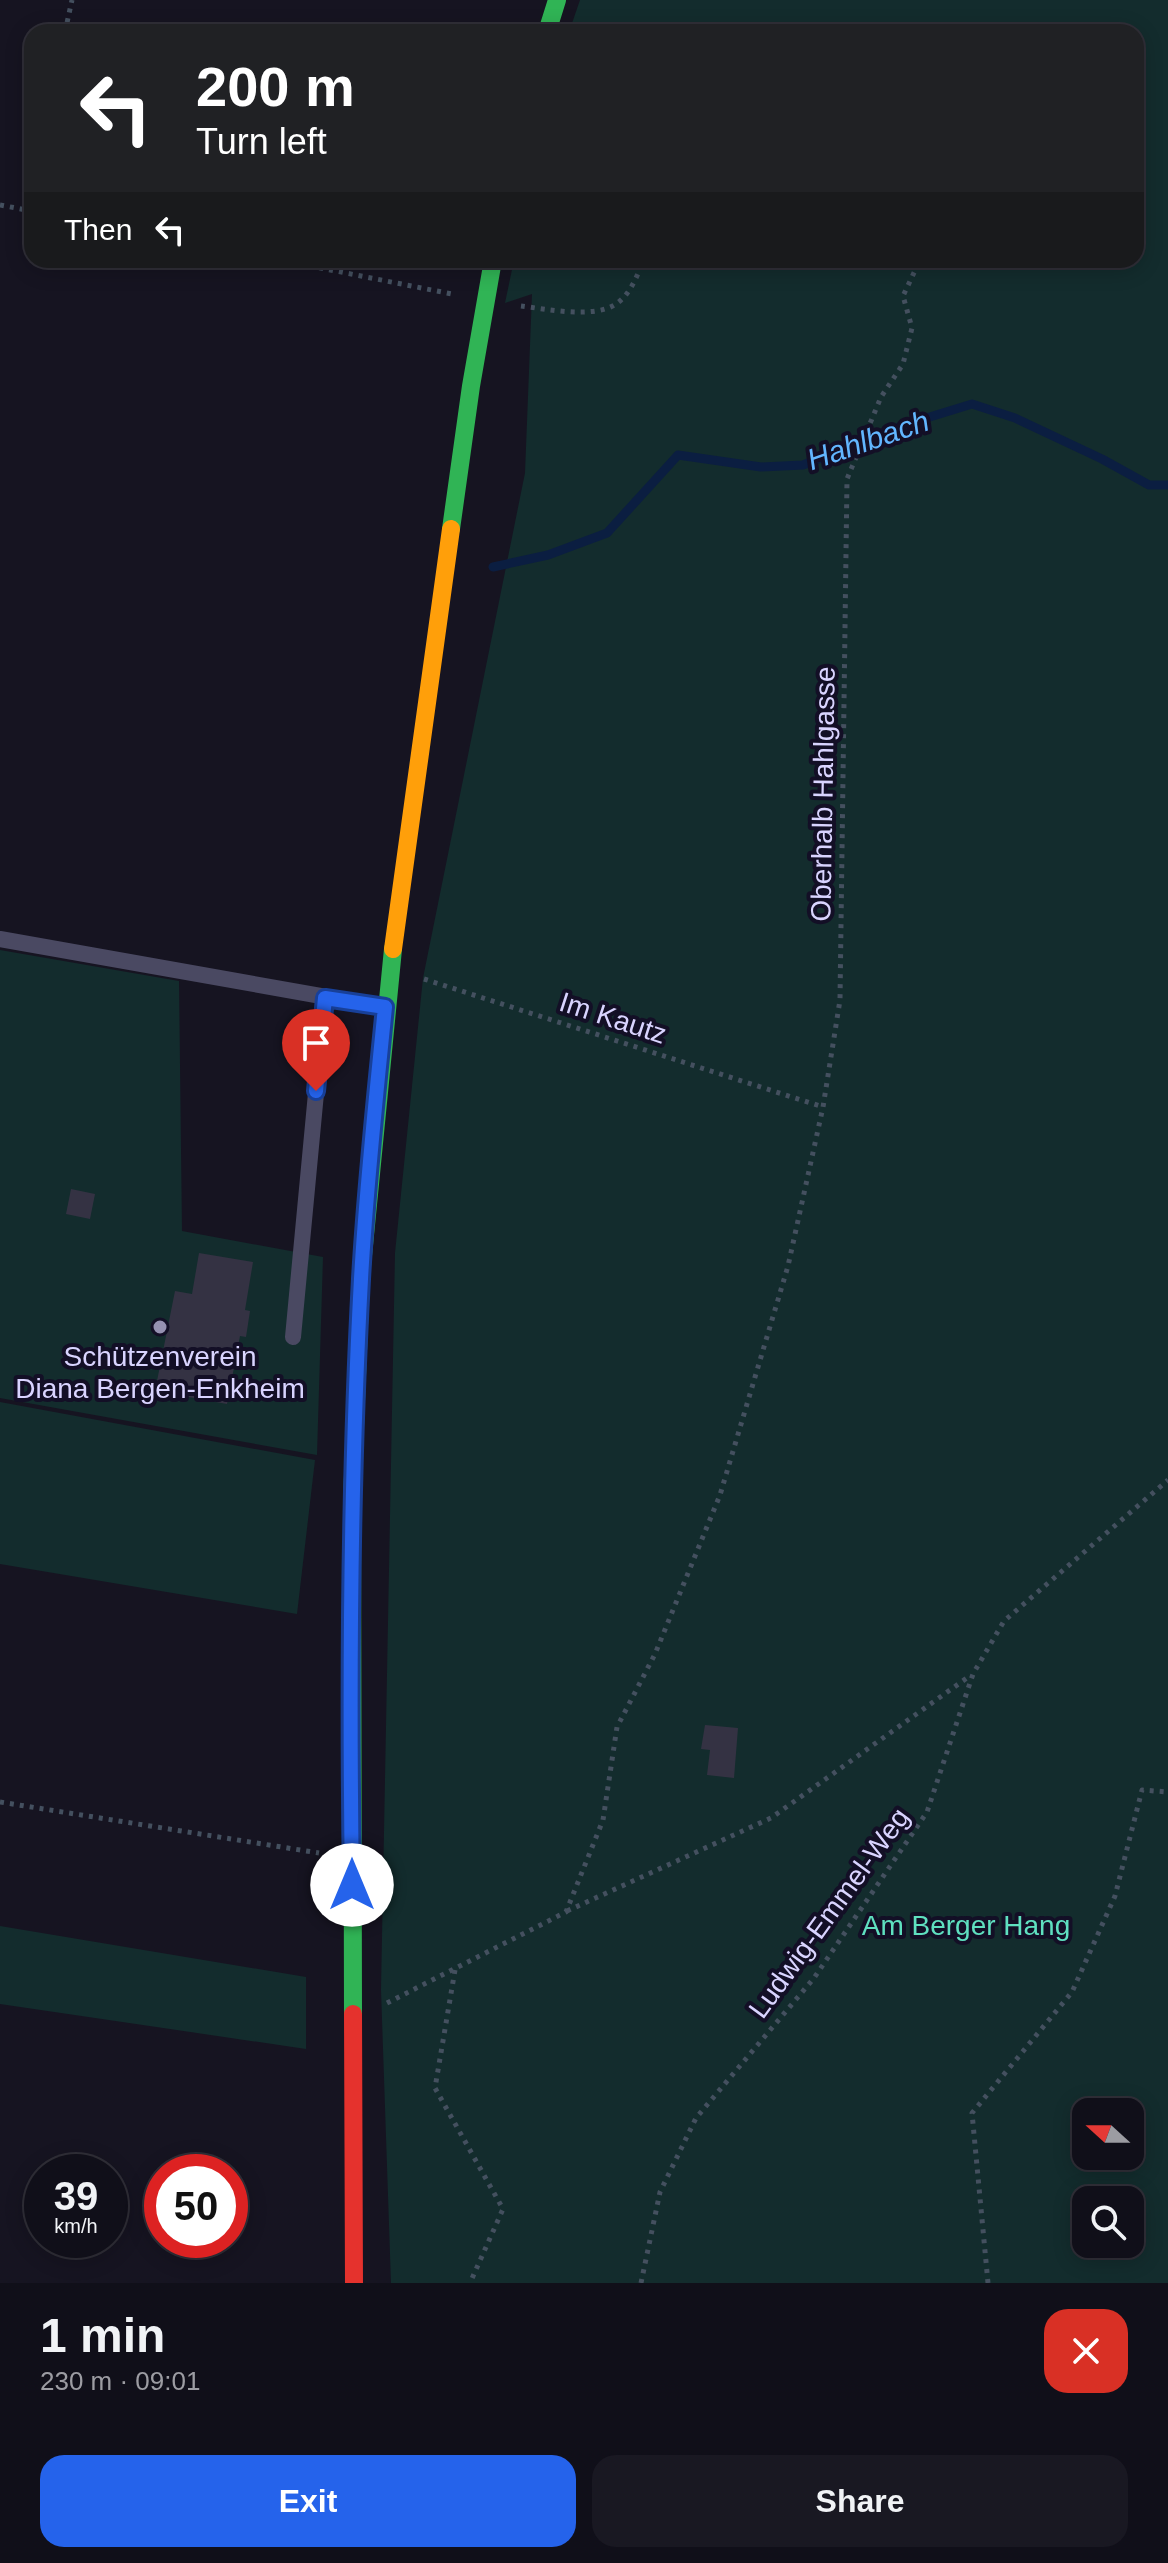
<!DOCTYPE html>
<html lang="en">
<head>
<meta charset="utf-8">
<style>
	body { margin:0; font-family:Helvetica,sans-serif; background:#191822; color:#f1f3f6; height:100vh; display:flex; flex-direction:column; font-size:30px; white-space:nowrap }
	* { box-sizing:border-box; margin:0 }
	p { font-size:26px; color:#9c9ca2 }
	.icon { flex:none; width:44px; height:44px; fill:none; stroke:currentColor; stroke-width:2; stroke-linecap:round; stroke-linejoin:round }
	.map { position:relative; height:2283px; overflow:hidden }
	.details { display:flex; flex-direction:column; background:#100f19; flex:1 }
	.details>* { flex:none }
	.top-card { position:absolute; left:24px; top:24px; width:1120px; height:244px; border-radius:24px; box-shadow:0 4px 20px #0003,0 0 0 2px #302f38; background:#202124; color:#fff; overflow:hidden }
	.needle { width:52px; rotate:291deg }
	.fabs { position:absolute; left:1072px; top:2098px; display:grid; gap:16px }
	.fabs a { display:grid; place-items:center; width:72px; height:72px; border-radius:16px; background:#100f19; box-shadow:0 4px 20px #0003,0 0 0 2px #302f38; font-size:40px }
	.speed { position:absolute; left:24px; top:2154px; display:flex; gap:16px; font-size:40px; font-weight:700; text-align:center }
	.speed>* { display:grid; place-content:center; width:104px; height:104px; border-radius:50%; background:#100f19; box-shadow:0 4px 20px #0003,0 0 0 2px #302f38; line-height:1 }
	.speed small { font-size:20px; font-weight:400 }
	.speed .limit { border:12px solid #d22; background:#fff; color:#111 }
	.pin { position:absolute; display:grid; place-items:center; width:68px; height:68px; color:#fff; margin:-82px -34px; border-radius:50% 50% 50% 0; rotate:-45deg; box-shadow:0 0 8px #0007 }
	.pin .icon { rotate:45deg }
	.me { position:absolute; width:88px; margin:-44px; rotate:0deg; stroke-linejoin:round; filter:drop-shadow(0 0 6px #0008) }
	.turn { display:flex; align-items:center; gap:28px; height:168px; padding:0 40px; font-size:36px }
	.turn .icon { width:104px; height:104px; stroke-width:2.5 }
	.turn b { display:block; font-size:56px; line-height:68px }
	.then { display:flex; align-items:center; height:76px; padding:0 40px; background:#0003; gap:16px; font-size:30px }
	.round { display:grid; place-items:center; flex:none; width:84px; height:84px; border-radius:24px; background:#191822 }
	.head { display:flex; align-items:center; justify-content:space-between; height:136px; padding:0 40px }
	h1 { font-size:48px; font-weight:700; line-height:60px }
	.action { display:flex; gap:16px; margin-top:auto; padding:16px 40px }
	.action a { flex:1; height:92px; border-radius:24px; background:#2563eb; color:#fff; font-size:32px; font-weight:700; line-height:92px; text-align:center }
	.action a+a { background:#191822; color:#f1f3f6 }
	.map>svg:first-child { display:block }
</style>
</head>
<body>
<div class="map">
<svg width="1168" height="2283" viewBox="0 0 1168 2283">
	<rect width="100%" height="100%" fill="#161421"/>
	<g fill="#132c2d" fill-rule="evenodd">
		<path d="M580 0H1168V2283H391L381 1990 395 1253 423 978 525 473 532 294 505 303 514 260H1136V32H569ZM1086 2112H1130V2156H1086ZM1086 2200H1130V2244H1086Z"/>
		<polygon points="0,950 179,981 182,1231 323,1257 317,1455 0,1398"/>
		<polygon points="0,1402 315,1460 297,1614 0,1564"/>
		<polygon points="0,1926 306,1977 306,2049 0,2004"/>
	</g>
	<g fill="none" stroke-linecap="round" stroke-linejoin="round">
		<polyline stroke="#0b1e41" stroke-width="9" points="493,567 548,555 607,533 678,455 761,467 803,465 907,424 972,404 1015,418 1102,459 1149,485 1168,485"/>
	</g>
	<g fill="#343243">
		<polygon points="71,1189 95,1194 90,1219 66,1214"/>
		<polygon points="199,1253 253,1262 245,1310 250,1311 246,1337 240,1336 227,1404 155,1391 175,1291 192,1294"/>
		<polygon points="705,1725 738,1728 734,1778 707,1775 710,1750 701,1749"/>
	</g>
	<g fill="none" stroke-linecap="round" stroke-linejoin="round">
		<g stroke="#44505f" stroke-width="5" stroke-dasharray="4 6" stroke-linecap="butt">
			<polyline points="65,32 72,0"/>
			<polyline points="0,205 32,211"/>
			<polyline points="29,210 32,195"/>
			<polyline points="280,260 452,294"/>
			<path d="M521 306C546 309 594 319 616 304 631 294 637 275 644 260"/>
			<polyline points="424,979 823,1107"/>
			<polyline points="0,1802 319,1853"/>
			<polyline points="567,1911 771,1818 971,1675"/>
			<polyline points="455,1970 435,2088 503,2209 470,2283"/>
			<polyline points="387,2003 566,1912 603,1820 617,1727 655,1654 720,1495 788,1266 823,1107 840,1000 847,479 881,397 903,364 912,328 903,296 920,260"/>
			<polyline points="641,2283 660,2192 696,2118 814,1978 927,1812 973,1674 1004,1621 1168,1480"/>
			<polyline points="988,2283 972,2113 1072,1992 1115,1896 1142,1790 1168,1792"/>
		</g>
		<g stroke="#4a4962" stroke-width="16">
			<polyline points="0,939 383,1007"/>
			<polyline points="293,1337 325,998"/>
		</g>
		<g stroke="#30b455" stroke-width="18">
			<polyline points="547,32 557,0"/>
			<polyline points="451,529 471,386 493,260"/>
			<polyline points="353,2014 352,1500 361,1276 393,949"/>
		</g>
		<polyline stroke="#ff9f0a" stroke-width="18" points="393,949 451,529"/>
		<polyline stroke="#e5322d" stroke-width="18" points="353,2014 354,2283"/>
	</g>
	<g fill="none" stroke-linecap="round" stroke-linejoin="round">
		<g stroke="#184099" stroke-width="20">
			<path id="route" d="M316 1091 325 998 385 1007C376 1098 366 1188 361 1279 350 1481 349 1683 352 1885"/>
		</g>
		<use href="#route" stroke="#2563eb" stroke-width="14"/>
	</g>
	<circle fill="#9591b1" stroke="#130f26" stroke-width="3" cx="160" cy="1327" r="8"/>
	<g text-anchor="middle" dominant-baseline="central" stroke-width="8" stroke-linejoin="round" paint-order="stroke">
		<g font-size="28" fill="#d9d4ff" stroke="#130f26">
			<text transform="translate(823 794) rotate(-89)">Oberhalb Hahlgasse</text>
			<text transform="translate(613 1018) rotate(18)">Im Kautz</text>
			<text transform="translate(829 1913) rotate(-54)">Ludwig-Emmel-Weg</text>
		</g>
		<g font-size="28" fill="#d9d4ff" stroke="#130f26">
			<text x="160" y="1356">Schützenverein<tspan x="160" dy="32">Diana Bergen-Enkheim</tspan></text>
		</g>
		<g font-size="28" fill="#5fe0c0" stroke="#130f26">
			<text x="966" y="1925">Am Berger Hang</text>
		</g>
		<g font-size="30" font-style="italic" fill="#62b6ff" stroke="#130f26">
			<text transform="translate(868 440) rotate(-19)">Hahlbach</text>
		</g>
	</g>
</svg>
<div class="fabs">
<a><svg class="needle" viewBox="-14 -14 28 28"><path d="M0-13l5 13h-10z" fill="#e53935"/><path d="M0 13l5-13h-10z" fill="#9c9ca2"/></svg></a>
<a><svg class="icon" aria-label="search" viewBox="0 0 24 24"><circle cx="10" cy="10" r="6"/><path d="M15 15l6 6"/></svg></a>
</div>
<div class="speed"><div>39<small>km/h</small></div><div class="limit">50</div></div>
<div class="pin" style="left:316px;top:1091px;background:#d93025"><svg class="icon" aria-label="arrive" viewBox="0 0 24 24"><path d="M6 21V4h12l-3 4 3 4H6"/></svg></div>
<svg class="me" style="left:352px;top:1885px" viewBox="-20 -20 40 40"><circle r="19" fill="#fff"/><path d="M0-13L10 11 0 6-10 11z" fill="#2563eb"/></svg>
<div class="top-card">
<div class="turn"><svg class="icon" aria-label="left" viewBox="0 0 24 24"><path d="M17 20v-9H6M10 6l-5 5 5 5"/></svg><div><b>200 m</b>Turn left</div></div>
<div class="then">Then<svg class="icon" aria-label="left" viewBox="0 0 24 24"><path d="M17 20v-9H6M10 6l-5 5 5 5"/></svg></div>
</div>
</div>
<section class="details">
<div class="head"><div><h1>1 min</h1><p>230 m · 09:01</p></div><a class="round" style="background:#d93025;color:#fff"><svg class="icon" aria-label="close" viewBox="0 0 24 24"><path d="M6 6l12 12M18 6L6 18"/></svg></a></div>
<div class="action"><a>Exit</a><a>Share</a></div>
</section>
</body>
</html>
